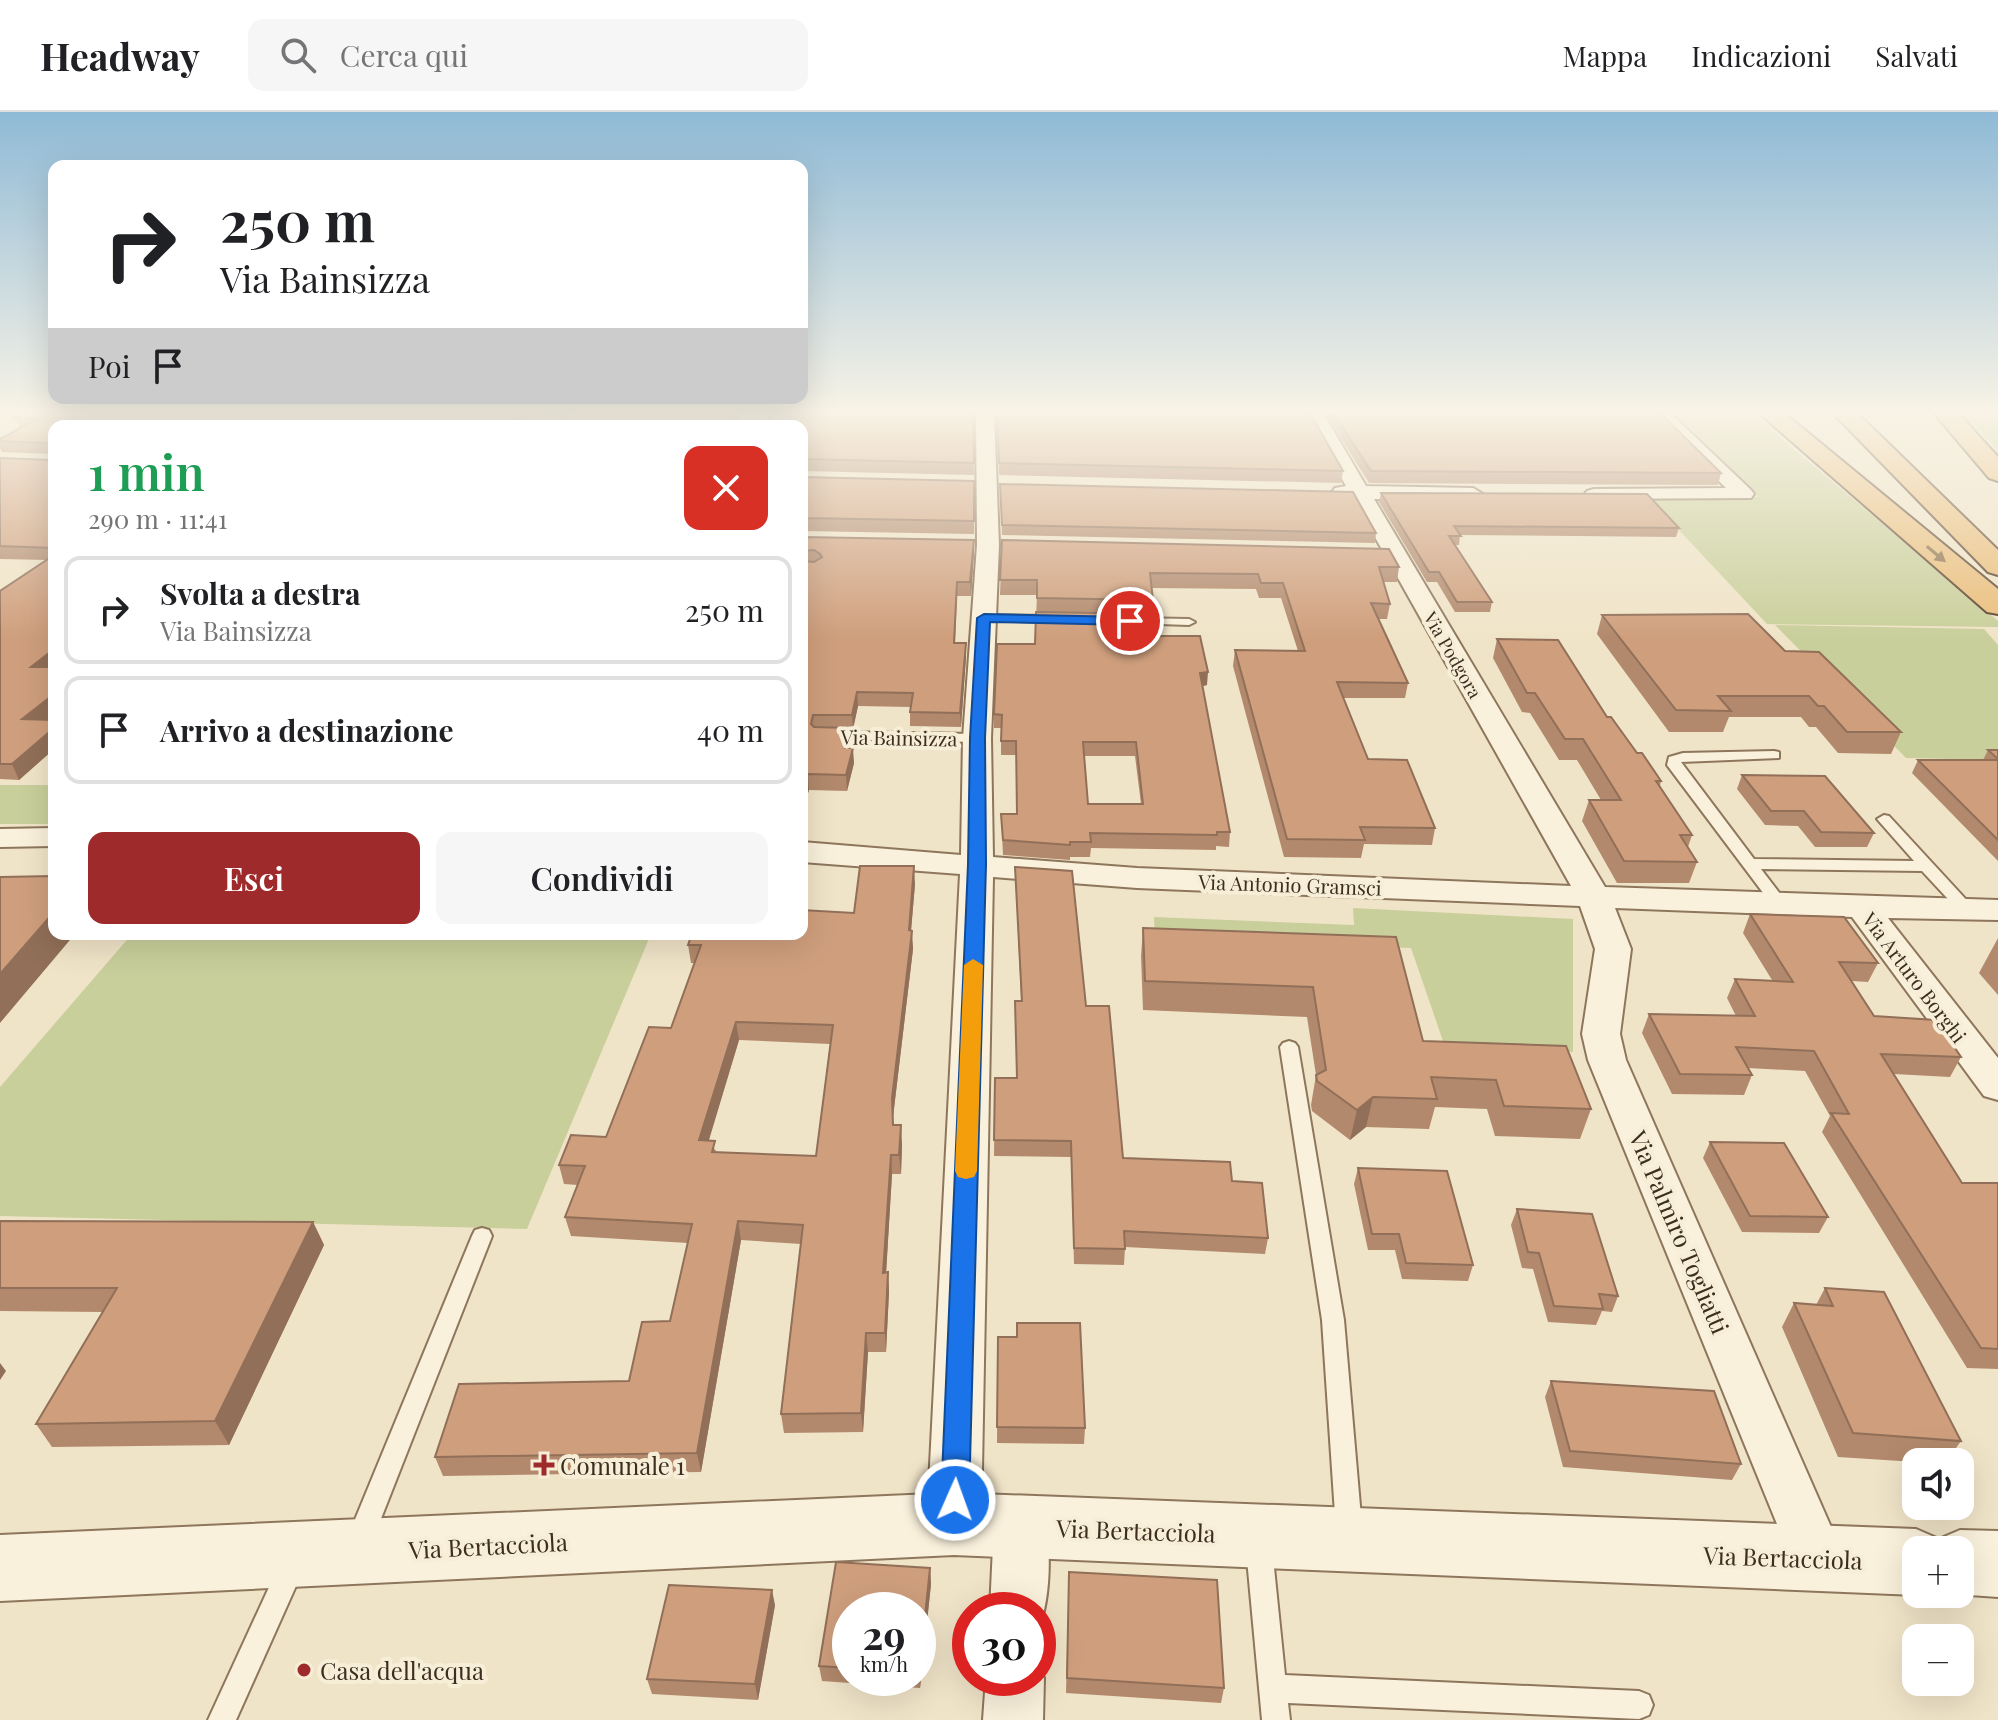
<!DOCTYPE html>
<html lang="it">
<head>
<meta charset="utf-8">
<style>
	body { margin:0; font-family:"Playfair Display",serif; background:#f6f6f6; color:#202124; height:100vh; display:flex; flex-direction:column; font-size:30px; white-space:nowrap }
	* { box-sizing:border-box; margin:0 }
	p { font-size:26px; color:#757577 }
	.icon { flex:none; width:44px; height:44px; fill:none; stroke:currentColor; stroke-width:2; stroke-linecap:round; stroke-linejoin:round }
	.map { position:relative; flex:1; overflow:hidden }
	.drawer { position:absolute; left:48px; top:308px; width:760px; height:520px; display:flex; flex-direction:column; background:#fff; border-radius:16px; box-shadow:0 8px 32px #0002 }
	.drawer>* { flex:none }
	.banner { position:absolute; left:48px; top:48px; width:760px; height:244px; border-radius:16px; box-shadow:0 8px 32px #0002; background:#fff; color:#202124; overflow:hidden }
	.tools { position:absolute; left:1902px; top:1336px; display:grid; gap:16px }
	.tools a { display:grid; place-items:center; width:72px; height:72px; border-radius:16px; background:#fff; box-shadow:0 8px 32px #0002; font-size:40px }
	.speed { position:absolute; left:832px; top:1480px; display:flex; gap:16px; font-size:40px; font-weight:700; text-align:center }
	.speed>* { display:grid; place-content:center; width:104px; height:104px; border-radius:50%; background:#fff; box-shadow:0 8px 32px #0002; line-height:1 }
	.speed small { font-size:20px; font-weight:400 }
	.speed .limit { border:12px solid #d22; background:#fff; color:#111 }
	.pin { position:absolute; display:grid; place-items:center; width:68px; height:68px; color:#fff; margin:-34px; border:4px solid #fff; border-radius:50%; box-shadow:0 2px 8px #0007 }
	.me { position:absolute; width:88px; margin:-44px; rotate:2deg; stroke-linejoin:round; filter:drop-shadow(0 0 6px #0008) }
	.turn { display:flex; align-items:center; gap:28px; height:168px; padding:0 40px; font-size:36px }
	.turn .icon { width:104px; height:104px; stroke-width:2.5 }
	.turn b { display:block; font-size:56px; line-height:68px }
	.then { display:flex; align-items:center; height:76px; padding:0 40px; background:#0003; gap:16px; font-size:30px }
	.round { display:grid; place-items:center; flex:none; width:84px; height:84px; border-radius:16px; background:#f6f6f6 }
	.overview { display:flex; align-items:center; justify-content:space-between; height:136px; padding:0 40px }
	h1 { font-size:48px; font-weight:600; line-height:60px; color:#1e9e55 }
	.primary-button { display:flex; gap:16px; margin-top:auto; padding:16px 40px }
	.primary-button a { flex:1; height:92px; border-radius:16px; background:#9e2a2b; color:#fff; font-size:32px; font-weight:600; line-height:92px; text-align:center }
	.primary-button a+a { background:#f6f6f6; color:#202124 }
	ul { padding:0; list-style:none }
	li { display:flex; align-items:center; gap:24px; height:108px; margin:0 16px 12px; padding:0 24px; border:4px solid #e0e0e0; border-radius:16px }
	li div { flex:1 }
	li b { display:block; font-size:30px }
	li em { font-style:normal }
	header { display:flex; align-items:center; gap:48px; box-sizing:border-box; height:112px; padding:0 40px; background:#fff; border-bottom:2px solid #e0e0e0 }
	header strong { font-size:38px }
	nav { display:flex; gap:44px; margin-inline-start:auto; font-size:28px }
	.search { width:560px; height:72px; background:#f6f6f6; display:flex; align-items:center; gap:20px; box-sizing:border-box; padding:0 28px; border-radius:16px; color:#757577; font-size:30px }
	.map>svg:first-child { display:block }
</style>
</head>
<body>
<header>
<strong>Headway</strong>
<div class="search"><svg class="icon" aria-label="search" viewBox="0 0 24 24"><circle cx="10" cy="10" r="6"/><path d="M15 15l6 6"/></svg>Cerca qui</div>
<nav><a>Mappa</a><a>Indicazioni</a><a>Salvati</a></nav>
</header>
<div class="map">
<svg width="1998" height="1608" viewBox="0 0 1998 1608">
	<rect width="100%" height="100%" fill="#f0e4c8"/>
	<g fill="#c9cf9b">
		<polygon points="1668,301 1751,301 1998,509 1998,515 1767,512 1647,384 1758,385"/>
		<polygon points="1960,301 1998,301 1998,338"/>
		<polygon points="1775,513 1984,517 1998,533 1998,648 1906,646"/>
		<rect x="0" y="673" width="54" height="39"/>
		<polygon points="1353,796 1573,807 1573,940 1444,932 1411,836 1155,829 1154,805 1354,813"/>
		<polygon points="132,822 651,822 527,1117 0,1104 0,975"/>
	</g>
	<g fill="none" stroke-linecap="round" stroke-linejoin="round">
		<g stroke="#8d765c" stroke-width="4">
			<g id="service">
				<polygon points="984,503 1058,504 1064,507 1058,510 980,508 980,504"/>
				<polygon points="1133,506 1189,507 1195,510 1189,513 1129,511 1129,507"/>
				<polygon points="830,620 977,622 984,626 977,630 825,627 825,621"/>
				<polygon points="1774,639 1779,640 1779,646 1681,650 1754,747 1914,749 1877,707 1884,703 1889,704 1972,794 1974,797 1972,800 1960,800 1922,759 1761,757 1787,791 1785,794 1773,794 1667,653 1669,645 1683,641"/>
				<polygon points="1289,929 1295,931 1298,935 1344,1208 1362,1417 1358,1425 1349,1429 1340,1425 1336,1417 1322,1208 1280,935 1283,931"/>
				<polygon points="482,1116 489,1118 492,1124 373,1427 369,1436 360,1439 351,1436 347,1427 472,1124 475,1118"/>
				<polygon points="1259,1424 1268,1427 1272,1436 1285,1563 1639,1579 1649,1583 1653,1593 1649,1603 1639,1607 1288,1591 1290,1608 1262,1608 1246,1436 1250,1427"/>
				<polygon points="291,1443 300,1447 304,1456 236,1608 208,1608 282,1447"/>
			</g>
		</g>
		<g stroke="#8d765c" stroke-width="4">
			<g id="minor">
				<polygon points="567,301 585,301 575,314 557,314"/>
				<polygon points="773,301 791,301 786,314 768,314"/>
				<polygon points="976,301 994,301 999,433 991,626 993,745 1137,756 1571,774 1353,386 1335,384 1332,380 1335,376 1346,374 1305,301 1323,301 1366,374 1473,376 1483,382 1473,388 1374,387 1605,775 1998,788 1998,808 1888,806 1998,946 1998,988 1984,984 1852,805 1615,796 1631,837 1620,922 1626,948 1845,1447 1837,1466 1818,1473 1799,1466 1588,948 1582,922 1595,837 1580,794 1137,776 993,765 981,1412 973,1430 954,1437 935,1430 927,1412 960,762 802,750 802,730 961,743 963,626 977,433"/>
				<polygon points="1651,301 1670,301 1751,378 1754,382 1751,386 1587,387 1584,383 1587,379 1594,377 1726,376"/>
				<polygon points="54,716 54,734 0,735 0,717"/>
				<path d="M1021 1388 1040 1395C1053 1426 1051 1487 1038 1518V1498H990L994 1413 1002 1395Z"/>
				<polygon points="1038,1551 1044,1566 1043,1608 983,1608 986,1566 1038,1566"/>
			</g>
		</g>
		<g stroke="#8d765c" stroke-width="4">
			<polygon id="tertiary" points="954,1381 1916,1417 1939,1427 1960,1418 1998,1419 1998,1485 1955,1482 1960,1482 1960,1438 1916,1438 1916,1483 954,1443 0,1489 0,1423"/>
		</g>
		<g stroke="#5b4430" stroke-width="4">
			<g id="trunk">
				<polygon points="1759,301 1784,301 1998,477 1998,502 1987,500"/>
				<polygon points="1833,301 1857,301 1998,438 1998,463 1988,460"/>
				<polygon points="1934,301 1958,301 1998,345 1998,369 1989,366"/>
			</g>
		</g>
		<use href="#service" fill="#faf1dc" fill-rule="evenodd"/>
		<use href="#minor" fill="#faf1dc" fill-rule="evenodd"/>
		<use href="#tertiary" fill="#faf1dc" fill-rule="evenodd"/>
		<use href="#trunk" fill="#eabe7c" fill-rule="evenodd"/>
	</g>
	<g fill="#b2896c" fill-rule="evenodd">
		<polygon points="23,301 565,301 562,304 573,306 578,301 740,301 734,314 523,314 520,312 518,314 54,314 54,602 47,607 54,608 54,637 19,668 0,667 0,479 47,448 0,447 0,346 51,348 52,342 2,340 0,336 0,327 20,316 15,306"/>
		<polygon points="797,301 973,301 974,363 802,359 803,304 797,304"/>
		<polygon points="997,301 1343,359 1341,371 999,363"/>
		<polygon points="1325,301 1660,301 1721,361 1718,373 1369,371"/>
		<polygon points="802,365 974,369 974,422 802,419"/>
		<polygon points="1000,372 1376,421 1375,431 1002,423"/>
		<polygon points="1381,381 1679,416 1676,425 1460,423 1459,433 1455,433 1492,490 1490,500 1455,500 1437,470 1427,470 1379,390"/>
		<polygon points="802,425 974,428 974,441 971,484 957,484 955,531 966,545 961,615 910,614 910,595 858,594 853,617 849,618 850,631 849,636 854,651 847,679 809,678 802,699"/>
		<path d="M1002 428 1399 455 1397 470H1383L1390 492 1387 507H1378L1408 571 1405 586H1343L1368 647 1435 716 1432 733 1364 732 1361 746 1284 745 1233 554 1235 538 1298 539 1281 486H1259L1256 477 1151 476 1153 488 1152 502 1156 524 1207 573 1202 574 1230 720 1229 735 1216 734V738L1091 736 1090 745H1070V748L1003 743 1001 702H1017L1016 643H1001V616H994V602L1035 532 1037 483H1000ZM1084 644H1135L1141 692H1088Z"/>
		<polygon points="1602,503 1785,539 1901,620 1891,642 1838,641 1816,615 1809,615 1801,605 1729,605 1723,620 1669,620 1597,522"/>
		<polygon points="1497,527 1607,605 1661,669 1660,674 1692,723 1688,735 1697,750 1689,771 1617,771 1582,709 1589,688 1601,688 1577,648 1559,648 1530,601 1522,600 1493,546"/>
		<polygon points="1988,638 1998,638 1998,749 1912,661 1918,648 1983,648"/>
		<polygon points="1742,663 1874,721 1867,735 1815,735 1798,714 1765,713 1737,677"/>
		<polygon points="1015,755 1086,894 1123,1046 1232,1069 1268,1126 1265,1142 1125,1135 1124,1153 1074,1152 1071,1045 994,1044 995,966 1016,966 1021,889"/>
		<path d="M915 772 911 819 913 837 893 1005V1013L902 1032 901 1062H892L886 1160H888L889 1180 886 1240H868L863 1320 784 1321 781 1302 801 1132 741 1128 701 1360 443 1364 435 1345 629 1269 670 1209 688 1131 571 1124 565 1105 578 1073 564 1072 559 1053 606 1025 671 916 695 851H691L688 833 854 801ZM739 928 830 932 816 1044 717 1040 708 1029Z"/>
		<polygon points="1750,802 1878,851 1868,870 1852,869 1874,904 1961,945 1950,965 1894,962 1962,1071 1998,1071 1998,1257 1967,1256 1822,1020 1830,1004 1805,959 1748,956 1752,963 1744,983 1672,982 1642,921 1649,902 1736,904 1727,886 1735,867 1772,868 1743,821"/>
		<polygon points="1143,816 1396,825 1423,929 1591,997 1580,1027 1495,1024 1487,997 1435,995 1429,1017 1366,1015 1350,1028 1312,999 1311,993 1316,963 1307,905 1143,898 1141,844"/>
		<polygon points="1998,826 1998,883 1979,861"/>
		<polygon points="1710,1030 1828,1105 1819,1121 1742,1120 1703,1046"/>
		<polygon points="1358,1056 1473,1153 1468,1169 1402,1167 1395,1138 1368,1138 1354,1072"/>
		<polygon points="1517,1097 1618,1184 1612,1200 1602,1199 1596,1213 1548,1210 1533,1157 1522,1156 1511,1113"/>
		<polygon points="0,1109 313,1110 324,1133 229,1333 52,1335 36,1312 103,1200 0,1199"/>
		<polygon points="1825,1176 1961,1329 1946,1350 1916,1350 1838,1345 1782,1215 1794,1191 1816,1193"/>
		<polygon points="998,1225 1017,1225 1085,1316 1084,1332 997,1331"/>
		<polygon points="1551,1269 1741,1352 1732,1368 1563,1355 1545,1285"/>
		<path d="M836 1450 930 1456 931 1472 920 1576 822 1569 819 1554ZM850 1498H918V1566H850Z"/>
		<polygon points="1069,1460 1224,1576 1221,1591 1066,1581"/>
		<polygon points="775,1493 758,1588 652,1582 647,1567"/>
	</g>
	<g fill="#916f58">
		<polygon points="518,301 520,312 518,314 505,314"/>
		<polygon points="554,301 565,301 554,314 552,303"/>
		<polygon points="734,301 740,301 734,314 728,314"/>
		<polygon points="974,428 974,441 971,484 970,470"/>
		<polygon points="966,531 966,545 961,615 960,601"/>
		<polygon points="54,537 54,556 31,555"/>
		<polygon points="1208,560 1207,573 1199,575 1200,561"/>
		<polygon points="857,580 858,594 853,617 852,603"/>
		<polygon points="54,582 54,602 29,622 22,607"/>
		<polygon points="54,616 54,637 19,668 12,652"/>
		<polygon points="849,616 850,631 846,651 845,636"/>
		<polygon points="853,636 854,651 847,679 846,663"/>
		<polygon points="808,662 809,678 802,699 802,679"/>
		<polygon points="914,754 915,772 910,830 912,819 913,837 893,1005 894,1032 892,986"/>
		<polygon points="54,800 54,822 75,822 0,911 0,862"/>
		<polygon points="736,910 739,928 703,1048 699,1028"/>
		<polygon points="1373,985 1366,1015 1350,1028 1357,998"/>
		<polygon points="901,1013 902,1032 901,1062 899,1043"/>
		<polygon points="891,1043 892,1062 885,1180 883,1161"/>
		<polygon points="738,1109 741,1128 701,1360 697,1341"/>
		<polygon points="313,1110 324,1133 229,1333 215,1309"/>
		<polygon points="888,1160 889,1180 886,1240 885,1221"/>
		<polygon points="866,1221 868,1240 863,1320 861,1301"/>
		<polygon points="0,1251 6,1259 0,1268"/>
		<polygon points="930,1456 931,1472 920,1576 919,1561"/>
		<polygon points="772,1478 775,1493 758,1588 755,1572"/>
	</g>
	<g fill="#cf9f7d" stroke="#916f58" stroke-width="2" fill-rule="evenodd">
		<polygon points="23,301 518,301 505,314 54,314 54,436 0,434 0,346 51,348 52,334 49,331 0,329 0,327 39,306 15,306"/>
		<polygon points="518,301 554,301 552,303 573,306 578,301 734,301 728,314 534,314"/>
		<polygon points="804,301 973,301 974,351 802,347 802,314 799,314"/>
		<polygon points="997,301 1310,301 1343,359 999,351"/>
		<polygon points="1333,301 1660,301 1721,361 1371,359"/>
		<polygon points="802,365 974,369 974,409 802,406"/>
		<polygon points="1000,372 1353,380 1376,421 1002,413"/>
		<polygon points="1381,381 1647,382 1679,416 1454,414 1461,424 1449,424 1492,490 1457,490 1439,460 1429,460"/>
		<polygon points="802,425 974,428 970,470 957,470 954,531 966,531 960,601 910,600 913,581 857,580 852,603 813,603 811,612 814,615 849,616 845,636 853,636 846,663 808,662 802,679 802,449 814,450 822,445 820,442 814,438 802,439"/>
		<polygon points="1002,428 1389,437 1399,455 1379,455 1390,492 1371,491 1408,571 1337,570 1368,647 1407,648 1435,716 1360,715 1365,728 1287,727 1235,538 1305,539 1283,471 1261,471 1258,462 1150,461 1153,488 1037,486 1037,468 1000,468"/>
		<polygon points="54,443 54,537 31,555 54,555 54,582 22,607 54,608 54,616 12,652 0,652 0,479"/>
		<path d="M1036 500 1154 502 1156 524H1200L1208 560 1200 561 1230 720H1217V723L1090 721 1091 730H1070V733L1003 728 1001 702H1017L1016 629H1001L1002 603 994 602 997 532H1035ZM1083 630H1136L1143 692H1088Z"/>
		<polygon points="1748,502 1785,539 1819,540 1901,620 1847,620 1824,594 1818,594 1809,584 1718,584 1731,599 1676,598 1602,503"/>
		<polygon points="1497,527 1558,528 1607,605 1611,605 1637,641 1642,641 1661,669 1656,669 1692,723 1680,723 1697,750 1624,749 1589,688 1621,688 1583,627 1565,627 1535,581 1527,581"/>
		<polygon points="1988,638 1998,638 1998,647"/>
		<polygon points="1918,648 1998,648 1998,728"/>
		<polygon points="1742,663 1825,664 1874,721 1821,720 1804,699 1771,699"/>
		<path d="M860 754H914L909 818 912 819 892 986 893 1013H901L899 1043H891L883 1161 888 1160 885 1221H866L861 1301 781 1302 803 1113 738 1109 697 1341 435 1345 459 1272 629 1269 642 1210 670 1209 692 1112 565 1105 585 1054 559 1053 571 1023 606 1025 649 915 671 916 701 833H688L692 822H802V798L854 801ZM736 910 833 913 816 1044 712 1040 715 1029 699 1028Z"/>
		<polygon points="1015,755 1072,759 1086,894 1109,894 1123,1046 1230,1050 1232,1069 1262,1071 1268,1126 1124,1119 1125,1137 1074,1136 1071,1029 994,1028 995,966 1017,966 1015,889 1022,889"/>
		<polygon points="54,764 54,800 0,862 0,765"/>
		<polygon points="1750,802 1844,805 1878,851 1839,850 1874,904 1936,908 1961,945 1881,942 1962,1071 1998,1071 1998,1237 1981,1236 1831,1001 1849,1002 1814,939 1736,935 1752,963 1680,962 1649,902 1755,904 1735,867 1793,870"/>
		<polygon points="1143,816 1396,825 1423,929 1566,934 1591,997 1504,994 1496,968 1431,965 1437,987 1373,985 1357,998 1317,969 1316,963 1326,958 1313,875 1145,869"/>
		<polygon points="1710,1030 1784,1031 1828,1105 1750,1104"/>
		<polygon points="1358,1056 1447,1059 1473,1153 1406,1151 1399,1122 1372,1122"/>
		<polygon points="1517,1097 1592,1102 1618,1184 1599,1182 1603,1197 1554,1194 1539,1141 1528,1140"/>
		<polygon points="0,1109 313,1110 215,1309 36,1312 117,1176 0,1176"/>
		<polygon points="1825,1176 1884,1180 1961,1329 1853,1321 1794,1191 1833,1194"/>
		<polygon points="1017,1211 1080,1211 1085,1316 997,1315 998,1225 1017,1225"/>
		<polygon points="1551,1269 1714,1279 1741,1352 1570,1339"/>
		<polygon points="836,1450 930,1456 919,1561 918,1561 918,1498 850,1498 850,1556 819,1554"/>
		<polygon points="1069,1460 1217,1468 1224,1576 1067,1566"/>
		<polygon points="669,1473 772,1478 755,1572 647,1567"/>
	</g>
	<defs><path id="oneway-solid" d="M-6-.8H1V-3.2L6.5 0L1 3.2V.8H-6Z" transform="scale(2)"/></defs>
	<use fill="#8b6f49" href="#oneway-solid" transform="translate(1936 442) rotate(40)"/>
	<linearGradient id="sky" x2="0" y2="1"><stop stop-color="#8fbad6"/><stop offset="0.57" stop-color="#f8f3e6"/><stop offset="1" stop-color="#f8f3e6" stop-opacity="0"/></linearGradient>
	<rect width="1998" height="526" fill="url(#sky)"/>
	<polygon fill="#1a73e8" stroke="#114b97" stroke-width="2" points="984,502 1130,505 1137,509 1130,513 990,510 985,626 986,752 969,1388 965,1398 955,1401 945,1398 941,1388 968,752 970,626 977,506"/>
	<polygon fill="#f59e0b" points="973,847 983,853 977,1059 974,1065 966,1067 958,1065 955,1059 964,853"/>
	<g fill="#9e2a2b" stroke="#f7eed8" stroke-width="3">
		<path d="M540 1341h8v8h8v8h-8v8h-8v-8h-8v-8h8z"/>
		<circle cx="304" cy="1558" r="8"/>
	</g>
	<g text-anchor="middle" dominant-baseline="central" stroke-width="8" stroke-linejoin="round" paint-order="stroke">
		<g font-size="18" fill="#3d2e20" stroke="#f7eed8">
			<text transform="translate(1453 543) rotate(60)">Via Podgora</text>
		</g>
		<g font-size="20" fill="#3d2e20" stroke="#f7eed8">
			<text transform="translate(899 625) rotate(1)">Via Bainsizza</text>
			<text transform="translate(1290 772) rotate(2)">Via Antonio Gramsci</text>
			<text transform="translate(1915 865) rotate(53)">Via Arturo Borghi</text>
		</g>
		<g font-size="24" fill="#3d2e20" stroke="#f7eed8">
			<text transform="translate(1680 1120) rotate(67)">Via Palmiro Togliatti</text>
			<text transform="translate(1136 1418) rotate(2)">Via Bertacciola</text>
			<text transform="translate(488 1433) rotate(-3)">Via Bertacciola</text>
			<text transform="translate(1783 1445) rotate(2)">Via Bertacciola</text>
		</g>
		<g font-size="24" fill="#3d2e20" stroke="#f7eed8" text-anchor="start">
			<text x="560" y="1353">Comunale 1</text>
			<text x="320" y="1558">Casa dell'acqua</text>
		</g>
	</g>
</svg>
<div class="tools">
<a><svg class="icon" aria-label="sound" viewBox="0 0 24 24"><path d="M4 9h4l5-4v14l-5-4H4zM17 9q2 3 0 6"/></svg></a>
<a>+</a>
<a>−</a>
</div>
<div class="speed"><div>29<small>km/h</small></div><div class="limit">30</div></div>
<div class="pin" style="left:1130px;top:509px;background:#d93025"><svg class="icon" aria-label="arrive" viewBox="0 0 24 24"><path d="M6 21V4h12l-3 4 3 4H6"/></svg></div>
<svg class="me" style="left:955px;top:1388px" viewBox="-20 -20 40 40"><circle r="17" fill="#1a73e8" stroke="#fff" stroke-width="3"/><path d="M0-11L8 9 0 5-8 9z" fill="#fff"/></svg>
<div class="banner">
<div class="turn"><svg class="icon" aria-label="right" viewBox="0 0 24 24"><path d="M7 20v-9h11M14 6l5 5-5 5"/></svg><div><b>250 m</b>Via Bainsizza</div></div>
<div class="then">Poi<svg class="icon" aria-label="arrive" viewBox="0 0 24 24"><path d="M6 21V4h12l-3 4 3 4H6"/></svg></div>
</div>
<section class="drawer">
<div class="overview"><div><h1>1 min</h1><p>290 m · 11:41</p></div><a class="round" style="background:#d93025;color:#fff"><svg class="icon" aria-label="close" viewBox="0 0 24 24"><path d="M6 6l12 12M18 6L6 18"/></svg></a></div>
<ul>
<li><svg class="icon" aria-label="right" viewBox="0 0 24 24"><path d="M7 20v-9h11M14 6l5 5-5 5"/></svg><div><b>Svolta a destra</b><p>Via Bainsizza</p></div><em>250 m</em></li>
<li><svg class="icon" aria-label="arrive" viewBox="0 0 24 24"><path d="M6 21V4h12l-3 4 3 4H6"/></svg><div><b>Arrivo a destinazione</b></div><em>40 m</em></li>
</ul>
<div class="primary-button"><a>Esci</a><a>Condividi</a></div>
</section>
</div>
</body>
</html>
